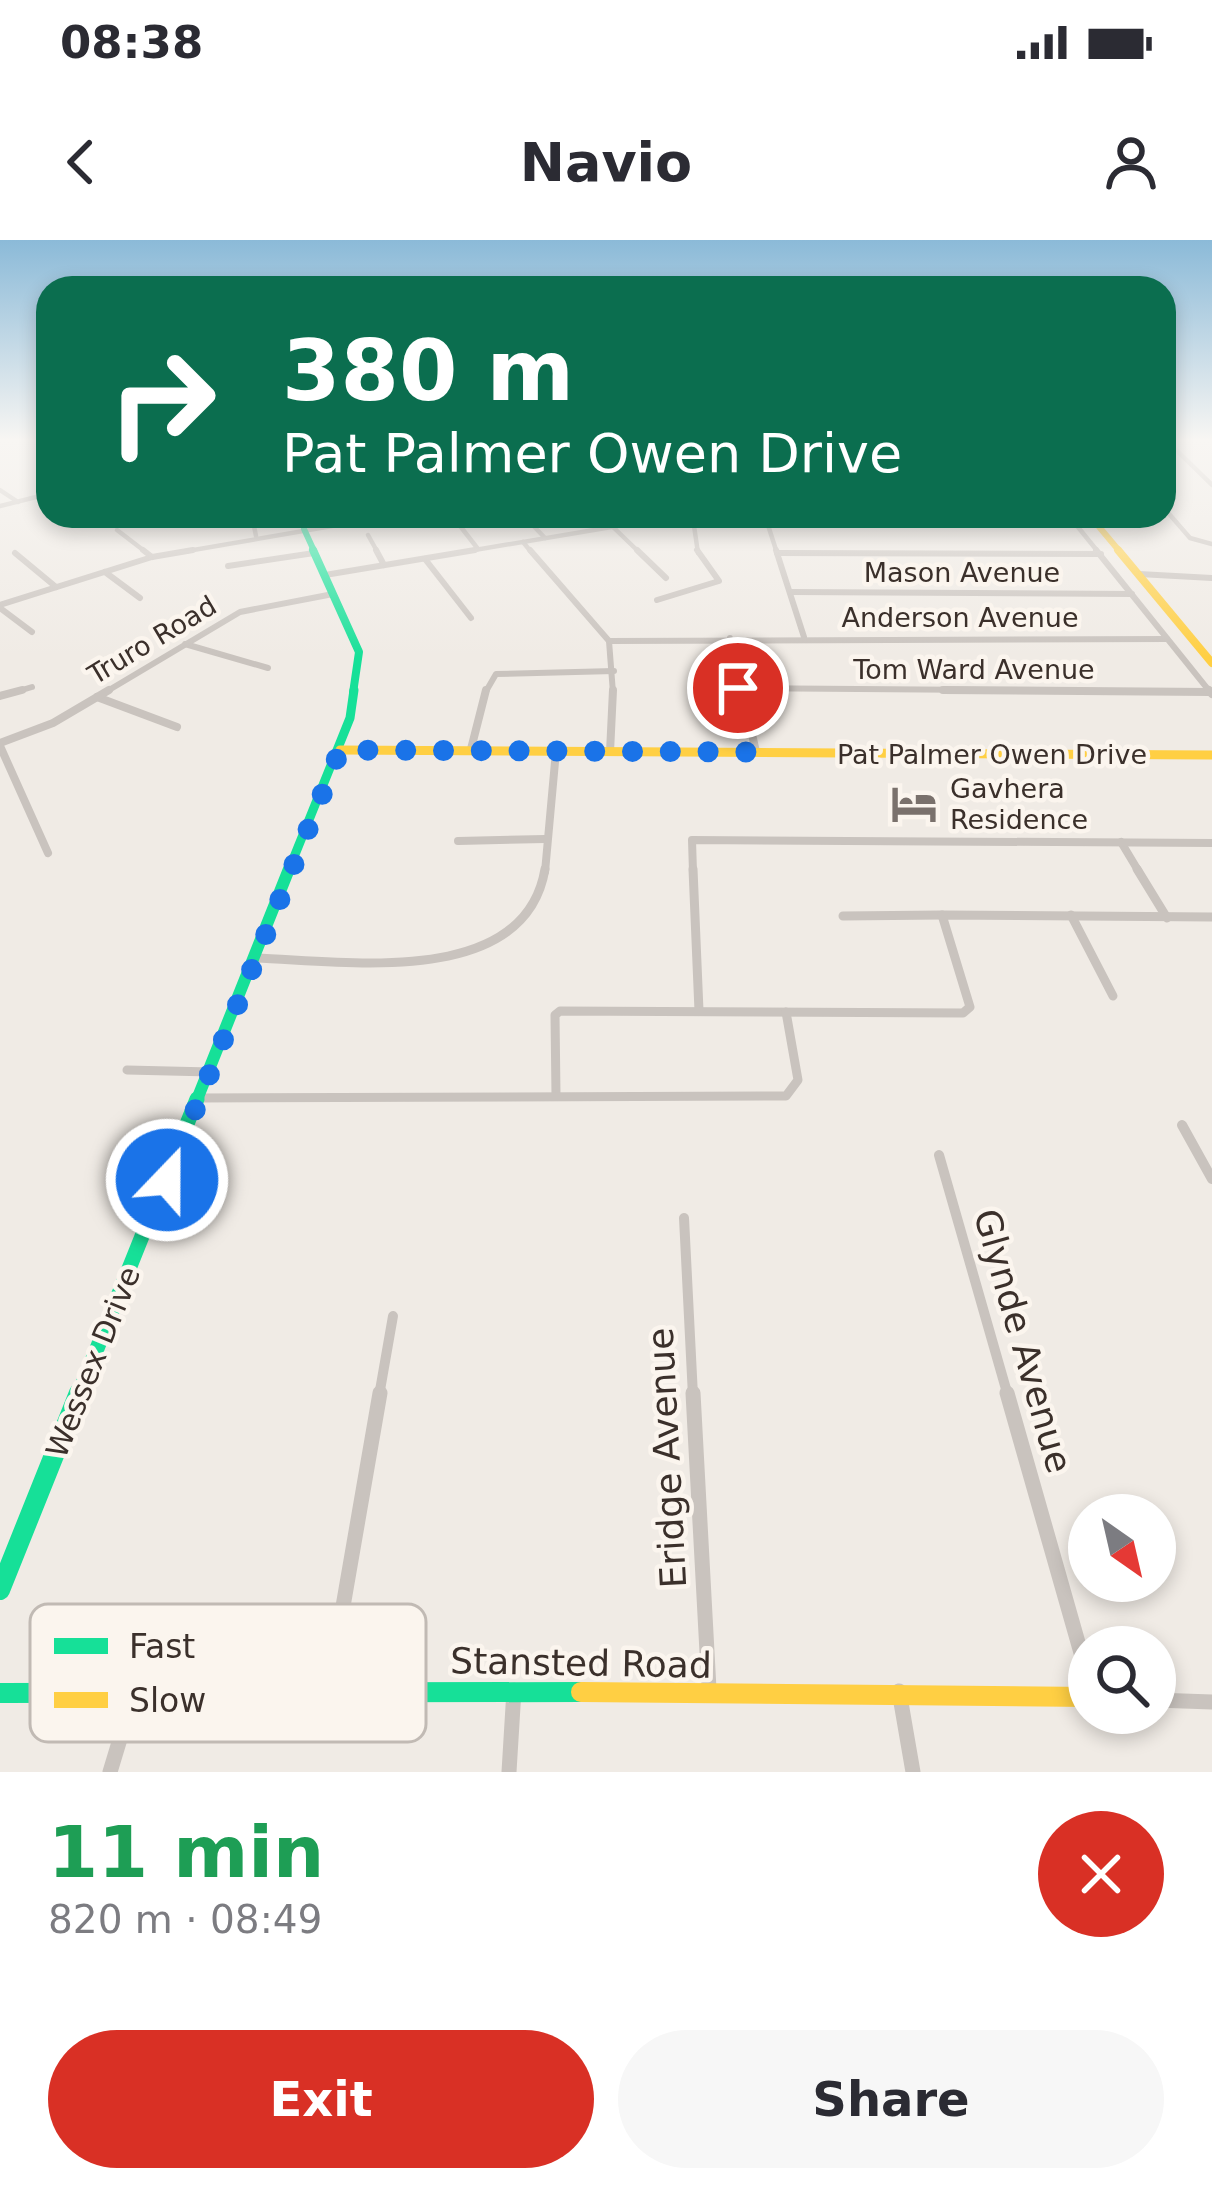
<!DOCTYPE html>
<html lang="en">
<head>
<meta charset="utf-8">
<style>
	body { margin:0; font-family:"DejaVu Sans",sans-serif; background:#f7f7f7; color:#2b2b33; height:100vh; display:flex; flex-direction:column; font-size:45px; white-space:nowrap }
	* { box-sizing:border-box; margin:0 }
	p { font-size:39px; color:#7c7c81 }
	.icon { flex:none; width:66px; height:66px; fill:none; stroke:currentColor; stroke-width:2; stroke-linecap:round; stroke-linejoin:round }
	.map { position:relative; height:1532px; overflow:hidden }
	.details { display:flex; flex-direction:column; background:#fff; flex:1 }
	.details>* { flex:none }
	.guide { position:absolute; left:36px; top:36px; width:1140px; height:252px; border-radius:36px; box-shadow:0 6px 18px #0003; background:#0b6e4f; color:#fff; overflow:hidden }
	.needle { width:78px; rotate:146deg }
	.buttons { position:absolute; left:1068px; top:1254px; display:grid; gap:24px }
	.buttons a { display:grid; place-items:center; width:108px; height:108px; border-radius:50%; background:#fff; box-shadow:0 6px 18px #0003; font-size:60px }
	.pin { position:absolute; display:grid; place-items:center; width:102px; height:102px; color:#fff; margin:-51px; border:6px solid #fff; border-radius:50%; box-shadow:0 3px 12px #0007 }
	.me { position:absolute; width:132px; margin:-66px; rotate:22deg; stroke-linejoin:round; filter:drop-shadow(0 0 9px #0008) }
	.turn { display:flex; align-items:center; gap:42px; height:252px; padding:0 48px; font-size:54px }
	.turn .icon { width:156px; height:156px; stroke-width:2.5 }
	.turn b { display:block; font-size:84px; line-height:102px }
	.round { display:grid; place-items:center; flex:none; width:126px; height:126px; border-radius:63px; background:#f7f7f7 }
	.head { display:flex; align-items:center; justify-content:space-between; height:204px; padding:0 48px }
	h1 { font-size:72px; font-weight:600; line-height:90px; color:#1e9e55 }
	.action { display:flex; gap:24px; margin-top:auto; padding:24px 48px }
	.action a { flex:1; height:138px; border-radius:72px; background:#d93025; color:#fff; font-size:48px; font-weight:600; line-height:138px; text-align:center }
	.action a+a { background:#f7f7f7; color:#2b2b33 }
	.status { display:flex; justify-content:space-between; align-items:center; height:84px; padding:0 60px; background:#fff; direction:ltr }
	.status svg { height:33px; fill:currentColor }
	header { display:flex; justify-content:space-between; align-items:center; height:156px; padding:0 48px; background:#fff; font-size:54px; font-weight:600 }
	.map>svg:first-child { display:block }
</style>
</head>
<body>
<div class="status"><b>08:38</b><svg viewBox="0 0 49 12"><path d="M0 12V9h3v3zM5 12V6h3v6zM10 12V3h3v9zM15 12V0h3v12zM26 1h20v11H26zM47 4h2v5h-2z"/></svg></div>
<header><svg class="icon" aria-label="back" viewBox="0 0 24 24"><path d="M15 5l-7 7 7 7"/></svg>Navio<svg class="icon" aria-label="person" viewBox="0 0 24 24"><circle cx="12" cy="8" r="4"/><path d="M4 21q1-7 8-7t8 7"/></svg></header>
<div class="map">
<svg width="1212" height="1532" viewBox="0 0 1212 1532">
	<rect width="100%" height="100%" fill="#f0ebe5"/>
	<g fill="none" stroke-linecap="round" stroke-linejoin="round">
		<g stroke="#c9c3be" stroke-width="4.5">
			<polyline points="41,202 48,206"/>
			<polyline points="1168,202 1212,245"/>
			<polyline points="0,250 18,262"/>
			<polyline points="0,266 48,254"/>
			<polyline points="1164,268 1190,298 1212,304"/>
			<polyline points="93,276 98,280"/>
			<polyline points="252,276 256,296"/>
			<polyline points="524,276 545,298"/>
			<polyline points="1069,276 1099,313"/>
			<polyline points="693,279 698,313"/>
			<polyline points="766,279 777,313"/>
			<polyline points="457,282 478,309"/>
			<polyline points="613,287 640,313"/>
			<polyline points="117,290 147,313"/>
			<polyline points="368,295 378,313"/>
			<polyline points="523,302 532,313"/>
			<polyline points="176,313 390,276"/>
			<polyline points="457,313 665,278 1072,280"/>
		</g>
		<g stroke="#c9c3be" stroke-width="6">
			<polyline points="143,310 152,317"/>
			<polyline points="376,310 384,325"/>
			<polyline points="530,310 609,401 613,453"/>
			<polyline points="637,310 666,338"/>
			<polyline points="776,310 804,397"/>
			<polyline points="1096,310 1211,453"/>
			<polyline points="15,313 56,347"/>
			<polyline points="777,313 1101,314"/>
			<polyline points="425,319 471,378"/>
			<polyline points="228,326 314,313"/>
			<polyline points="105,332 140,358"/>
			<polyline points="1139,334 1212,338"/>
			<polyline points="325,335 475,310"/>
			<polyline points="792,352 1132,354"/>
			<polyline points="657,360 719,341 697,310"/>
			<polyline points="0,365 152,317 193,310"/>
			<polyline points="0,368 32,392"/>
			<polyline points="730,398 742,453"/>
			<polyline points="609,401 1167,399"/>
			<polyline points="185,404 268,428"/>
			<polyline points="738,448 1210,452"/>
			<polyline points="12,453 32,447"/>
			<polyline points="104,453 240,372 333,354"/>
			<polyline points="485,453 496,434 614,431"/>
		</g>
		<g stroke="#c9c3be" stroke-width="8">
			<polyline points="742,450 756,512"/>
			<polyline points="943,450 1210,452"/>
			<polyline points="1209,450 1212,454"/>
			<polyline points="0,456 22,450"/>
			<polyline points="97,457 177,487"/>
			<polyline points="0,503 53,483 109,450"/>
			<polyline points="0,506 48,613"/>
			<polyline points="471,509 486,450"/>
			<polyline points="610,512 613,450"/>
			<polyline points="458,601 545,599"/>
			<polyline points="1121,602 1139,632"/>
			<polyline points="545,632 556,511"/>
			<polyline points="693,632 692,600 1212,603"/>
		</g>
		<g stroke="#c9c3be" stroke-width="9">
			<polyline points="693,629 699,771"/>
			<polyline points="1137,629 1167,678"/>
			<polyline points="1071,675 1113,756"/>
			<polyline points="843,676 942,675"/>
			<path d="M256 718C346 721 525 749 545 629"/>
			<polyline points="127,830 211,832"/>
			<polyline points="556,855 555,775 560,771 963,773 970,767 942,675 1212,677"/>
			<polyline points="200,858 786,856 798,840 786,772"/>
		</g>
		<g stroke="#c9c3be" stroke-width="10">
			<polyline points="1182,885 1212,939"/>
			<polyline points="939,915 1008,1156"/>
			<polyline points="684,978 693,1156"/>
			<polyline points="379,1156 393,1076"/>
		</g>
		<g stroke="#c9c3be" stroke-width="15">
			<polyline points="693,1153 709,1449"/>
			<polyline points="1007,1153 1089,1441"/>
			<polyline points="899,1451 913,1532"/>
			<polyline points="328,1453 380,1153"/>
			<polyline points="1155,1460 1212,1462"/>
			<polyline points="110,1532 133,1456"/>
			<polyline points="509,1532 514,1450"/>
		</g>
		<polyline stroke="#16e098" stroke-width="6" points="304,289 315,313"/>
		<polyline stroke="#16e098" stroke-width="8" points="313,310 359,412 353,453"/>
		<polyline stroke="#16e098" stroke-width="9" points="288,632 350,478 354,450"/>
		<polyline stroke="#16e098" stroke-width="12" points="196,862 289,629"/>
		<polyline stroke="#16e098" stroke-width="15" points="78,1156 197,859"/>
		<g stroke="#16e098" stroke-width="20">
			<polyline points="0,1350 79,1153"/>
			<polyline points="0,1453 581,1452"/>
		</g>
		<polyline stroke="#ffcf43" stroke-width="6" points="1090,276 1121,313"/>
		<polyline stroke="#ffcf43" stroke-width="8" points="1118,310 1212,423"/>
		<polyline stroke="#ffcf43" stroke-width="9" points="340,510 1212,515"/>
		<polyline stroke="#ffcf43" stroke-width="20" points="581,1452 1089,1457"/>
	</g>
	<linearGradient id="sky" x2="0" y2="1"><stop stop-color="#8bbad8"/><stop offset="0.48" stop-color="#f8f6f3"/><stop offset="1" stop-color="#f8f6f3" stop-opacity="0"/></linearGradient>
	<rect width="1212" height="417" fill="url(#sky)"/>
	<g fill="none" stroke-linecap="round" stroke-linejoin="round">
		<polyline stroke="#1a73e8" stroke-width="21" stroke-dasharray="0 37.8" points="167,940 340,510 756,512 738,448"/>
	</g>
	<defs>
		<g id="hotel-bare" transform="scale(3.6)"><path d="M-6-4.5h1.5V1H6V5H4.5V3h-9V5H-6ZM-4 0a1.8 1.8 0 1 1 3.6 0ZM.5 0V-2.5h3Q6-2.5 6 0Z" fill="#7a716c" stroke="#fbf5ee" stroke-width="2.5" paint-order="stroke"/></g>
	</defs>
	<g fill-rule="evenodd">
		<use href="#hotel-bare" x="914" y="564"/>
	</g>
	<g text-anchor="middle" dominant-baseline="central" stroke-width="9" stroke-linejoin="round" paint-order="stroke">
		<g font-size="27" fill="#3b302b" stroke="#fbf5ee">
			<text x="962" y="332">Mason Avenue</text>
			<text x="960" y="377">Anderson Avenue</text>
			<text transform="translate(152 400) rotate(-31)">Truro Road</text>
			<text x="974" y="429">Tom Ward Avenue</text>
			<text x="992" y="514">Pat Palmer Owen Drive</text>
		</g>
		<g font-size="27" fill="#3b302b" stroke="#fbf5ee" text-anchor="start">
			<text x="950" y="548">Gavhera<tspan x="950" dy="31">Residence</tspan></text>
		</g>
		<g font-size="30" fill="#3b302b" stroke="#fbf5ee">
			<text transform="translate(93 1122) rotate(-68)">Wessex Drive</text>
		</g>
		<g font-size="36" fill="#3b302b" stroke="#fbf5ee">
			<text transform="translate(1023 1101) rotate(74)">Glynde Avenue</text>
			<text transform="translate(667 1218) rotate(-93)">Eridge Avenue</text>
			<text transform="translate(581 1423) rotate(1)">Stansted Road</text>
		</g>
	</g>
	<rect x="30" y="1364" width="396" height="138" rx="18" fill="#fbf5ee" stroke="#c1bab4" stroke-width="3"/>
	<rect x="54" y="1398" width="54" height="16" fill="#16e098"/>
	<rect x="54" y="1452" width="54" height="16" fill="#ffcf43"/>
	<g font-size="33" fill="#3b302b">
		<text x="129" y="1418">Fast</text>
		<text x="129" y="1472">Slow</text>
	</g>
</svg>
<div class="buttons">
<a><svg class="needle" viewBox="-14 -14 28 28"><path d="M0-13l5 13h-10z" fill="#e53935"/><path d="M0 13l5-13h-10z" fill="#7c7c81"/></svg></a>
<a><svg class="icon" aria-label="search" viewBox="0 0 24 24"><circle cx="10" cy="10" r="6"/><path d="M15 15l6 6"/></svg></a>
</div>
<div class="pin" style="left:738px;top:448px;background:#d93025"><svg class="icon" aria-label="arrive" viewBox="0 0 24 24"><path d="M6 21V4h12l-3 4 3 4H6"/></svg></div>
<svg class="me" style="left:167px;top:940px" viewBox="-20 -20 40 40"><circle r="17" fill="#1a73e8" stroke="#fff" stroke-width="3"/><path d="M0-11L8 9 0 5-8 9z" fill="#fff"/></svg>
<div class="guide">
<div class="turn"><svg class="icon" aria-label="right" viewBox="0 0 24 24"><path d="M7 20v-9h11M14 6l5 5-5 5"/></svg><div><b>380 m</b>Pat Palmer Owen Drive</div></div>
</div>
</div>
<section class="details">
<div class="head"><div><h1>11 min</h1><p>820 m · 08:49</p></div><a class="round" style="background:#d93025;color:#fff"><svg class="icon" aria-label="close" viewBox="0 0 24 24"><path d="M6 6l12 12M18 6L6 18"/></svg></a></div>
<div class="action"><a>Exit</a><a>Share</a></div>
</section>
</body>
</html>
